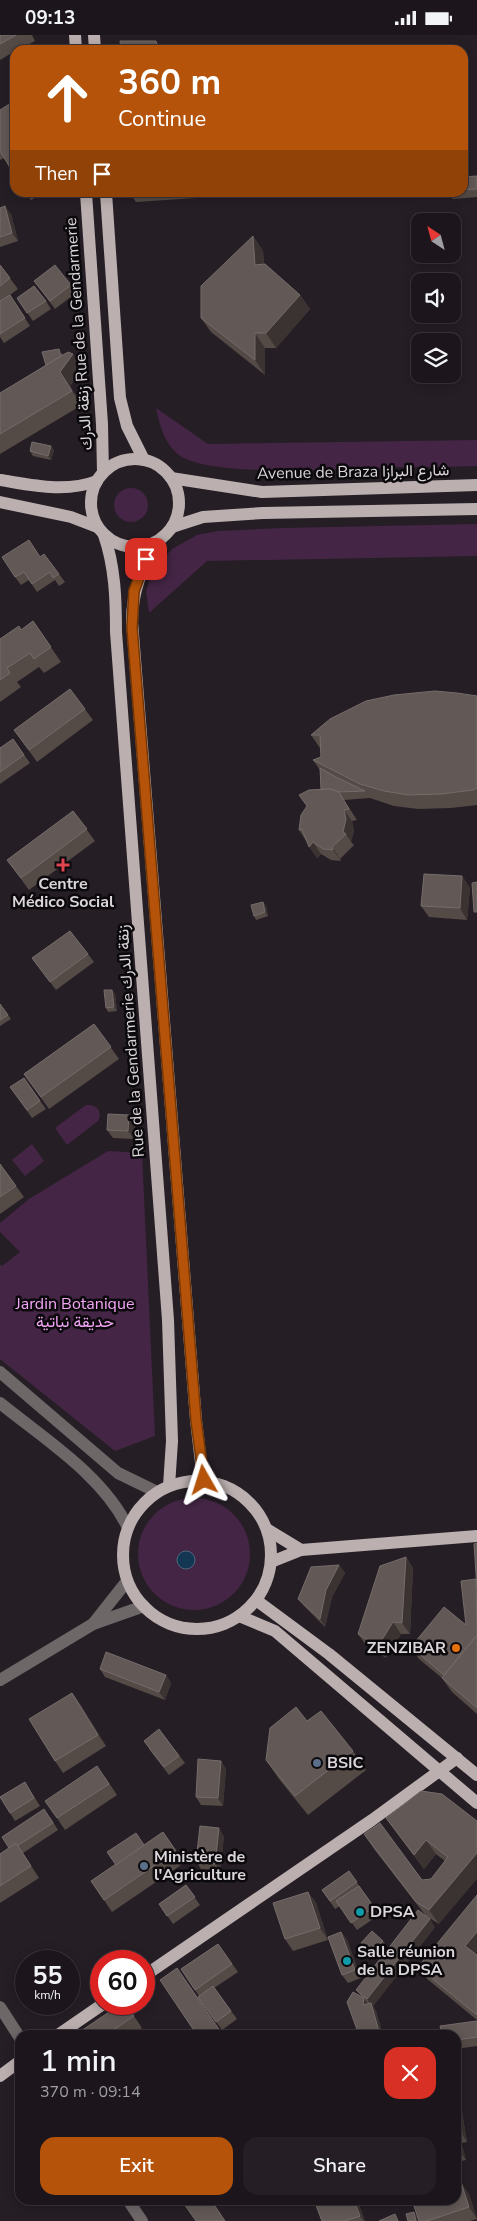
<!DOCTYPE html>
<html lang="en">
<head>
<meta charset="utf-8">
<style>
	body { margin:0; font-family:"Nunito Sans",Vazirmatn,sans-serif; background:#251f25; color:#f1f3f6; height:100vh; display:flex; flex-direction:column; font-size:19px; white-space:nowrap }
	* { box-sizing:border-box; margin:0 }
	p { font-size:16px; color:#a09fa3 }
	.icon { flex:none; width:28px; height:28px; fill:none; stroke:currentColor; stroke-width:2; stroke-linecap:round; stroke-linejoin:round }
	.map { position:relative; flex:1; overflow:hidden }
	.panel { position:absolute; left:15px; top:1995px; width:446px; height:175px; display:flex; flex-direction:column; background:#1c161c; border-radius:15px; box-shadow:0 2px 12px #0003,0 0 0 1px #3a353b }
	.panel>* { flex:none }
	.banner { position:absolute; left:10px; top:10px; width:458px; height:152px; border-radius:15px; box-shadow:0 2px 12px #0003,0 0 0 1px #3a353b; background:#b45309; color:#fff; overflow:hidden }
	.needle { width:32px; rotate:324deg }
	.controls { position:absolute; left:411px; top:178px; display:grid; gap:10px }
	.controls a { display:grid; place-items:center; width:50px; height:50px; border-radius:10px; background:#1c161c; box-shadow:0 2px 12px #0003,0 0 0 1px #3a353b; font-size:25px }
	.speed { position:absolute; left:15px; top:1915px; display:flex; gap:10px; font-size:25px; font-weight:700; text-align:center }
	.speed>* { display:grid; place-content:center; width:65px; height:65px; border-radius:50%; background:#1c161c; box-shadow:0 2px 12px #0003,0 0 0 1px #3a353b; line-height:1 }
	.speed small { font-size:12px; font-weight:400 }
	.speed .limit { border:8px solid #d22; background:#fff; color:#111 }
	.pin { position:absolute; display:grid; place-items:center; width:42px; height:42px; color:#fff; margin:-21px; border-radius:10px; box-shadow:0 2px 8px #0006 }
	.me { position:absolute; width:55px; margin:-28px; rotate:354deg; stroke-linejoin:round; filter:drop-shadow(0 0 4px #0008) }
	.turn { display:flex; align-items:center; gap:18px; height:105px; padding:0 25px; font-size:22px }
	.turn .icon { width:65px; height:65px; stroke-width:2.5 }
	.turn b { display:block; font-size:35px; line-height:42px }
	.then { display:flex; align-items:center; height:48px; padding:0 25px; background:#0003; gap:10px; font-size:19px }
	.round { display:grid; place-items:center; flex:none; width:52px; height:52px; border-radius:15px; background:#251f25 }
	.overview { display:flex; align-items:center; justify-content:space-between; height:85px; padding:0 25px }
	h1 { font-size:30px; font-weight:600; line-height:38px }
	.cta { display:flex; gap:10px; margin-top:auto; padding:10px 25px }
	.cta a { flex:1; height:58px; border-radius:15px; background:#b45309; color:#fff; font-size:20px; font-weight:600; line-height:58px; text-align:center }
	.cta a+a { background:#251f25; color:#f1f3f6 }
	.status { display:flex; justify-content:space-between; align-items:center; height:35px; padding:0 25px; background:#1c161c; direction:ltr }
	.status svg { height:14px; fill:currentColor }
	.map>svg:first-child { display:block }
</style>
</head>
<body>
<div class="status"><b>09:13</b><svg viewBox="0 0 49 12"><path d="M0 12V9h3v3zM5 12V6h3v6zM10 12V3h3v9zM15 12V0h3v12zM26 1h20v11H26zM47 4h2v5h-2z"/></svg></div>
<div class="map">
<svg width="477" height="2186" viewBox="0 0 477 2186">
	<rect width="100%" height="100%" fill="#251e25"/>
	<g fill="#442545">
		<path d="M156 373 208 409 477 405V431C452 432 426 432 401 432 357 433 211 444 179 420 164 408 160 391 156 373Z"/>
		<circle cx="131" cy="470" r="17"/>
		<polygon points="477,489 477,521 207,526 149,578 146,556 153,535 172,514 197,500 218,496 283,493"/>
		<path d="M86 1070C97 1069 103 1077 98 1086L67 1110 55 1093Z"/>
		<polygon points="32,1109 44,1126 25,1141 12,1125"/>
		<polygon points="108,1116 142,1118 155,1401 115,1416 0,1324 0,1229 2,1231 20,1217 0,1197 0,1188 29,1164"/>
		<circle cx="194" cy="1519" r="56"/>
	</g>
	<circle fill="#133752" stroke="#4f677b" cx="186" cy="1525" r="9"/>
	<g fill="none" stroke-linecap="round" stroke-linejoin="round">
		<g stroke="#6d6768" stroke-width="12">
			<polyline points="0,1337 118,1438 157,1457"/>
			<path d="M0 1368C43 1403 104 1441 128 1493"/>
			<polyline points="93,1589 127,1546"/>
			<polyline points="0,1645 93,1589 144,1571"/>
			<polyline points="0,1972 20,2003"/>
			<polyline points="128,2165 142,2186"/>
		</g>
		<g stroke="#bbafaf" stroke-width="12">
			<polyline points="75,0 76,15"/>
			<polyline points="94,0 95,15"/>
			<polyline points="86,158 102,389 103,438"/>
			<polyline points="106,158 120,363 127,391 144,425"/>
			<circle cx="135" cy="468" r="44"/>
			<polyline points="171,443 262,457 477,450"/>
			<path d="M0 445C32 450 65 458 97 446"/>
			<polyline points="0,467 71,482 97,492"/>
			<polyline points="172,492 203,482 263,478 477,474"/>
			<path d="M104 500C115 532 116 564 116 597L168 1285 172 1406 169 1451"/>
			<path d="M157 507C142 532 132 556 132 587L196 1385 203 1445"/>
			<circle cx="197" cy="1520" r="74"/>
			<polyline points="268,1495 301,1515"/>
			<polyline points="271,1527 301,1515 477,1501"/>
			<polyline points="256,1565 329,1619 477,1740"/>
			<polyline points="239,1581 275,1596 477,1768"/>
			<polyline points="144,1941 372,1785 457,1723"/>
			<polyline points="58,2000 103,1969"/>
			<polyline points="0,2041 20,2026"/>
		</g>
	</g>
	<g fill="#544a46">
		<polygon points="0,0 32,0 35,6 18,15 15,15 15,16 0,25"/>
		<polygon points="0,75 4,123 0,125"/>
		<polygon points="477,141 477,162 453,164 448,158 462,158 462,142"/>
		<polygon points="25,158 44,158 31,165"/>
		<polygon points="130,158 226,158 226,161 136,167"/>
		<polygon points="0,173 11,179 18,206 0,212"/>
		<polygon points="253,201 263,216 264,229 300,260 310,274 276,313 265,313 265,340 211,297 201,283"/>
		<polygon points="0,230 18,254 10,260 30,291 4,308 0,302"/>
		<polygon points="34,246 71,250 76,258 55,274"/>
		<polygon points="17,263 46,266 51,274 33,286"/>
		<polygon points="62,318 63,320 83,333 70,351 82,370 0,419 0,358 46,330"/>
		<polygon points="54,415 51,425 33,421 30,416"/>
		<polygon points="40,521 59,539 65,547 59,551 55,545 37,557 29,545 21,550 15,542"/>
		<polygon points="33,586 61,627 44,638 39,632 17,647 21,652 0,667 0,604 21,595"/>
		<polygon points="70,654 93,685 37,727 14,695"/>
		<polygon points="477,661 477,770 451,773 418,774 394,771 370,763 344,765 357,785 352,786 354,796 351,807 354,810 340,824 341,826 331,825 321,819 317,823 299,795 321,754 320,735 313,725 321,722 320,713 311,700"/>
		<polygon points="13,704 30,728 0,749 0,713"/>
		<polygon points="73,776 95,806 29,855 7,825"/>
		<polygon points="462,841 470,853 467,885 429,882 421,871"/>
		<polygon points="263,867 266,871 268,881 256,885 254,881"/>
		<polygon points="88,919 94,927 56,955 32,923"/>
		<polygon points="112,955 115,959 117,976 108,977 106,973"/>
		<polygon points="0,969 11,984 0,991"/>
		<polygon points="94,989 119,1024 49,1074 24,1039"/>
		<polygon points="24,1043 46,1074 32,1083 10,1052"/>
		<polygon points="135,1088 134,1104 113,1103 107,1095"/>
		<polygon points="0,1129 24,1162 0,1179"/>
		<polygon points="477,1508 477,1679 452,1657 442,1643 419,1624 411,1612 466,1590 476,1544"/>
		<polygon points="406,1522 413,1533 410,1599 401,1599 386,1623 366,1610 358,1599"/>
		<polygon points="339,1530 345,1538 332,1562 325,1592 304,1571 298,1564"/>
		<polygon points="100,1634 166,1640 171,1648 165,1665 105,1642"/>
		<polygon points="72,1658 80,1669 106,1711 63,1738 55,1726"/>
		<polygon points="307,1686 353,1716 366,1735 308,1780 279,1744 266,1725"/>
		<polygon points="159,1694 185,1728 169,1740 149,1714"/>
		<polygon points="221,1726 226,1734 223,1771 201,1770 196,1762"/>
		<polygon points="105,1742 117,1760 65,1795 57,1783"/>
		<polygon points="25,1747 40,1771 15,1786 10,1778"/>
		<polygon points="50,1782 58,1795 23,1818 39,1843 0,1868 0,1819 9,1813"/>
		<polygon points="386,1783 477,1786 439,1889 426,1881 374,1814 364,1799 422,1845 431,1844 445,1826 436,1819 424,1834"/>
		<polygon points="163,1797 184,1828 112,1877 91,1846"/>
		<polygon points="224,1801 220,1836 201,1834 196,1826"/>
		<polygon points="349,1836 379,1880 357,1895 340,1871 335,1874 322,1855"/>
		<polygon points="186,1850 200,1870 173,1889 159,1869"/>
		<polygon points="308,1857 316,1868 328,1905 293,1916 285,1904"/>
		<polygon points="435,1892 373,1971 376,1976 383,2000 359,2000 361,1961 356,1955"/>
		<polygon points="341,1897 347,1905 361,1943 348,1948 342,1940"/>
		<polygon points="383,1906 386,1910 374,1922 364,1912 361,1908"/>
		<polygon points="218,1909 238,1937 214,1953 237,1984 222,1995 198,1962 199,1961 181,1934"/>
		<polygon points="476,1919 477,1920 477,1985 426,1943 418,1932"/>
		<polygon points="126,1969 142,1993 131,2000 75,2000"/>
		<polygon points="477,1986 477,2011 456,2014 456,2000"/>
		<polygon points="456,2070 462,2077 467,2107 461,2108 462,2110 466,2125 456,2127"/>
		<polygon points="469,2159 477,2184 470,2186 419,2186"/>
		<polygon points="314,2165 357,2165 365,2186 322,2186"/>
	</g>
	<g fill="#3b3232">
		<polygon points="156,6 162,15 159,15"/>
		<polygon points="5,171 11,179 18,206 12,198"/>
		<polygon points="253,201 263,216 265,244 255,230"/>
		<polygon points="300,260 310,274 276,313 266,298"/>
		<polygon points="255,298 265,313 265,340 255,325"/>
		<polygon points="73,319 83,333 70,351 82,370 72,356 60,337"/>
		<polygon points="51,411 54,415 51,425 48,421"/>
		<polygon points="344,775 352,786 354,796 351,807 346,799 343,797"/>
		<polygon points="313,807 321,819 317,823 309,812"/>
		<polygon points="332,812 340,824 341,826 333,815"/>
		<polygon points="462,841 470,853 467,885 460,873"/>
		<polygon points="263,867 266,871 268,881 265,877"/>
		<polygon points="112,955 115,959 117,976 114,972"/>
		<polygon points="129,1080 135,1088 134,1104 128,1096"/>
		<polygon points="406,1522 413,1533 410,1599 402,1588"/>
		<polygon points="339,1530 345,1538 332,1562 325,1592 320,1584 326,1555"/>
		<polygon points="393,1587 401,1599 386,1623 378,1611"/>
		<polygon points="166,1640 171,1648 165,1665 159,1657"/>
		<polygon points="72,1658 80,1669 106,1711 98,1700"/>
		<polygon points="221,1726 226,1734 223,1771 218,1763"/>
		<polygon points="219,1793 224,1801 220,1836 215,1829"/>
		<polygon points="426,1805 436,1819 424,1834 414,1820"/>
		<polygon points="477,1818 477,1844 439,1889 429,1875"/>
		<polygon points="308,1857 316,1868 328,1905 320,1893"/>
		<polygon points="430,1884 435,1892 373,1971 376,1976 383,2000 380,2000 371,1970 367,1964"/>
		<polygon points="341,1897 347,1905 361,1943 355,1935"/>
		<polygon points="477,1897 477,1917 473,1922 465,1911"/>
		<polygon points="364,1963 369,1971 363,1970"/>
		<polygon points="457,2070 462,2077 467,2107 462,2099"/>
		<polygon points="457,2102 462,2110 466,2125 460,2117"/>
		<polygon points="461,2147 469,2159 477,2184 469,2172"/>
		<polygon points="354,2165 357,2165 365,2186 364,2186 360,2181"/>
		<polygon points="414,2177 417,2181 418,2186 416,2186"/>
	</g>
	<g fill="#625956" stroke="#756c6b">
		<polygon points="0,0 16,0 0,9"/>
		<polygon points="120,6 156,6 159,15 121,15"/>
		<polygon points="11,68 15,75 15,141 0,116 0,75"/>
		<polygon points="477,141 477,154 462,155 462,142"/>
		<polygon points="5,171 12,198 0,202 0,173"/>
		<polygon points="253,201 255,230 265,229 300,260 266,298 255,298 255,325 201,283 201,251"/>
		<polygon points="0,230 10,243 0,251"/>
		<polygon points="55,230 71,250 50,266 34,246"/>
		<polygon points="34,251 46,266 27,278 17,263"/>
		<polygon points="10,260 25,283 0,299 0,266"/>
		<polygon points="59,314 61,321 46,330 42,317"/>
		<polygon points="68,317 73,319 60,337 72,356 0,399 0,358"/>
		<polygon points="32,407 51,411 48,421 30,416"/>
		<polygon points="29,505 40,522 44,519 59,539 53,543 50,537 32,549 24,537 15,542 2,522"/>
		<polygon points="33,586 51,612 34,624 30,618 7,633 10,638 0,645 0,604 19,591 21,595"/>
		<polygon points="70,654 85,674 29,715 14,695"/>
		<polygon points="435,656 457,658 477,661 477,753 473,755 441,759 408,760 384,756 360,749 313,725 321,722 320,700 311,700 330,684 366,666 394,660"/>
		<polygon points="13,704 24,720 0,737 0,713"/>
		<polygon points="320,733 336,742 365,756 338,757 330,754 321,754"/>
		<polygon points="330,754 339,757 349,774 344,775 346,784 343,797 346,799 332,812 333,815 323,814 313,807 309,812 302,794 299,795 301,780 307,771 299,760 309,755"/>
		<polygon points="73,776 87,794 21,843 7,825"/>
		<polygon points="424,839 462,841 460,873 421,871"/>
		<polygon points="477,847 477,877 474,877 472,848"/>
		<polygon points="263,867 265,877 254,881 251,870"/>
		<polygon points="70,896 88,919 50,947 32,923"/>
		<polygon points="104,955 112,955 114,972 106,973"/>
		<polygon points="0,969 8,980 0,985"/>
		<polygon points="94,989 111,1012 41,1062 24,1039"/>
		<polygon points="24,1043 40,1066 27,1075 10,1052"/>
		<polygon points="108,1079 129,1080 128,1096 107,1095"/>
		<polygon points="0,1129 16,1151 0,1162"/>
		<polygon points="477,1508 477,1554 474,1509"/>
		<polygon points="406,1522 402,1588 393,1587 378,1611 358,1599 380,1531"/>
		<polygon points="339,1530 326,1555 320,1584 298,1564 311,1532"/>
		<polygon points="476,1544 477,1600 444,1640 411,1612 444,1572 466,1590 461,1546"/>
		<polygon points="477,1600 477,1673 442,1643"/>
		<polygon points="106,1617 166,1640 159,1657 100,1634"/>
		<polygon points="72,1658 98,1700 55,1726 29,1684"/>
		<polygon points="296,1672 307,1686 321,1676 353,1716 295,1761 266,1725 270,1693"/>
		<polygon points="159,1694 179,1721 164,1732 144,1706"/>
		<polygon points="198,1724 221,1726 218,1763 196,1762"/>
		<polygon points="97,1731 109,1749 57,1783 45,1766"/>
		<polygon points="25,1747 34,1763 10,1778 0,1762"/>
		<polygon points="421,1756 442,1759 477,1786 477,1818 429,1875 416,1867 364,1799 380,1788 422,1845 431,1844 448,1822 426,1805 414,1820 386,1783"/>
		<polygon points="44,1774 53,1788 17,1811 16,1808 9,1813 2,1802"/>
		<polygon points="200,1791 219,1793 215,1829 196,1826"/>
		<polygon points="163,1797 176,1816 104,1865 91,1846"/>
		<polygon points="136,1798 144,1810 116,1830 107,1817"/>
		<polygon points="16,1808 31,1831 0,1851 0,1819"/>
		<polygon points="349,1836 357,1847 330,1866 322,1855"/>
		<polygon points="186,1850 195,1862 167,1881 159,1869"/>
		<polygon points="359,1851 374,1872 351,1888 336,1866"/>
		<polygon points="308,1857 320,1893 285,1904 273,1868"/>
		<polygon points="477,1860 477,1897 465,1911 477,1920 477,1980 418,1932"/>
		<polygon points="418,1875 430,1884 367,1964 356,1955"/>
		<polygon points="372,1896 383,1906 371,1918 361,1908"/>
		<polygon points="341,1897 355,1935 342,1940 328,1902"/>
		<polygon points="218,1909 232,1929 195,1955 181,1934"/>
		<polygon points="177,1933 223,2000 197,2000 160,1945"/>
		<polygon points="213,1951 231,1976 216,1987 198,1962"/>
		<polygon points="353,1957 364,1963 363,1970 371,1968 380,2000 359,2000 347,1967"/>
		<polygon points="121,1969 126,1969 134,1981 106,2000 75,2000"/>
		<polygon points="477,1986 477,2002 456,2005 456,2000 442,2000 440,1991"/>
		<polygon points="423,1997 424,2000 412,2000"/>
		<polygon points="456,2070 457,2070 462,2099 456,2100"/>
		<polygon points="456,2102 460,2117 456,2118"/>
		<polygon points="461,2147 469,2172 427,2186 419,2186 412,2165 456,2165 456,2149"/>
		<polygon points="184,2165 211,2165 225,2186 196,2186 182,2166"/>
		<polygon points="314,2165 354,2165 360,2181 345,2186 322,2186"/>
		<polygon points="414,2177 416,2186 408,2186 406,2179"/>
		<polygon points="395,2179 398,2186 379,2186"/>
	</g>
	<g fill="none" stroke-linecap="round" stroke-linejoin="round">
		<g stroke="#753606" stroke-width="12">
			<polyline id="route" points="146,524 134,556 132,593 196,1385 204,1445"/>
		</g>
		<use href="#route" stroke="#b45309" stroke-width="9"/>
	</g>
	<path fill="#e0444e" stroke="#0c090c" stroke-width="2" d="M60.5 822.5h5v5h5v5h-5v5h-5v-5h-5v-5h5z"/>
	<circle fill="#e8710a" stroke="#0c090c" stroke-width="2" cx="456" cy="1613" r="5"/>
	<g fill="#5c6f8a" stroke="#0c090c" stroke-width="2">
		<circle cx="317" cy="1728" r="5"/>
		<circle cx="144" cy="1831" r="5"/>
	</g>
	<g fill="#0f9aa8" stroke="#0c090c" stroke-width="2">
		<circle cx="360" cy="1877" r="5"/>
		<circle cx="347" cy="1926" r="5"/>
	</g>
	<g text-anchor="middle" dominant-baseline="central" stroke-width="5" stroke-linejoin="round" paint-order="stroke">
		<g font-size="16" fill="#dad6da" stroke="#0c090c">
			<text transform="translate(79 299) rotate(-94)">زنقة الدرك Rue de la Gendarmerie</text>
			<text transform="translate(353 437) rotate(-1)">Avenue de Braza شارع البرازا</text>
			<text transform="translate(131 1006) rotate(-94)">Rue de la Gendarmerie زنقة الدرك</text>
		</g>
		<g font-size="16" font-weight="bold" fill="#dad6da" stroke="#0c090c" text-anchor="start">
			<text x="63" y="849" text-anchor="middle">Centre<tspan x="63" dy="18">Médico Social</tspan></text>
			<text x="446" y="1613" text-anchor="end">ZENZIBAR</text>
			<text x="327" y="1728">BSIC</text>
			<text x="154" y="1822">Ministère de<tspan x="154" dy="18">l'Agriculture</tspan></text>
			<text x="370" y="1877">DPSA</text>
			<text x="357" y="1917">Salle réunion<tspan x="357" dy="18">de la DPSA</tspan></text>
		</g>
		<g font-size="16" fill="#f3a6f5" stroke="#0c090c">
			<text x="75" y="1269">Jardin Botanique<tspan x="75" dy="18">حديقة نباتية</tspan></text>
		</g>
	</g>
</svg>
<div class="controls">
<a><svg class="needle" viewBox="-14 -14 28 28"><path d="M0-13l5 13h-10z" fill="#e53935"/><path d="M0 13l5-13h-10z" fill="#a09fa3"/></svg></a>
<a><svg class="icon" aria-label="sound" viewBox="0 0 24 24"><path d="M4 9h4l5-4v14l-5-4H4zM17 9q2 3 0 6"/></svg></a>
<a><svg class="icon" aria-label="layers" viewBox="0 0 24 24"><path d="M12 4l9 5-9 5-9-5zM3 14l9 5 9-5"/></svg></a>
</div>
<div class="speed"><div>55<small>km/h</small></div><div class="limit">60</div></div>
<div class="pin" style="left:146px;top:524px;background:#d93025"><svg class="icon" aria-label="arrive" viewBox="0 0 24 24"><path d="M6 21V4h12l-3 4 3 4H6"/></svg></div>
<svg class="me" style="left:204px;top:1445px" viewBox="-20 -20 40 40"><path d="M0-17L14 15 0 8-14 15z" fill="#b45309" stroke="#fff" stroke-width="4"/></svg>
<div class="banner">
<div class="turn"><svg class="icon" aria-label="ahead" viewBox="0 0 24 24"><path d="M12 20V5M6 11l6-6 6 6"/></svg><div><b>360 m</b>Continue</div></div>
<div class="then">Then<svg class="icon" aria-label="arrive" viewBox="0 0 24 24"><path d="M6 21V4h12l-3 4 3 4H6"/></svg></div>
</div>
<section class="panel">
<div class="overview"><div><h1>1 min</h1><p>370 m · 09:14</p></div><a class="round" style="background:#d93025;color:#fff"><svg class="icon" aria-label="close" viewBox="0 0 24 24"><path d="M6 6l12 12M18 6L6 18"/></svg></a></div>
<div class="cta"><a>Exit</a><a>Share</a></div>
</section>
</div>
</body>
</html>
